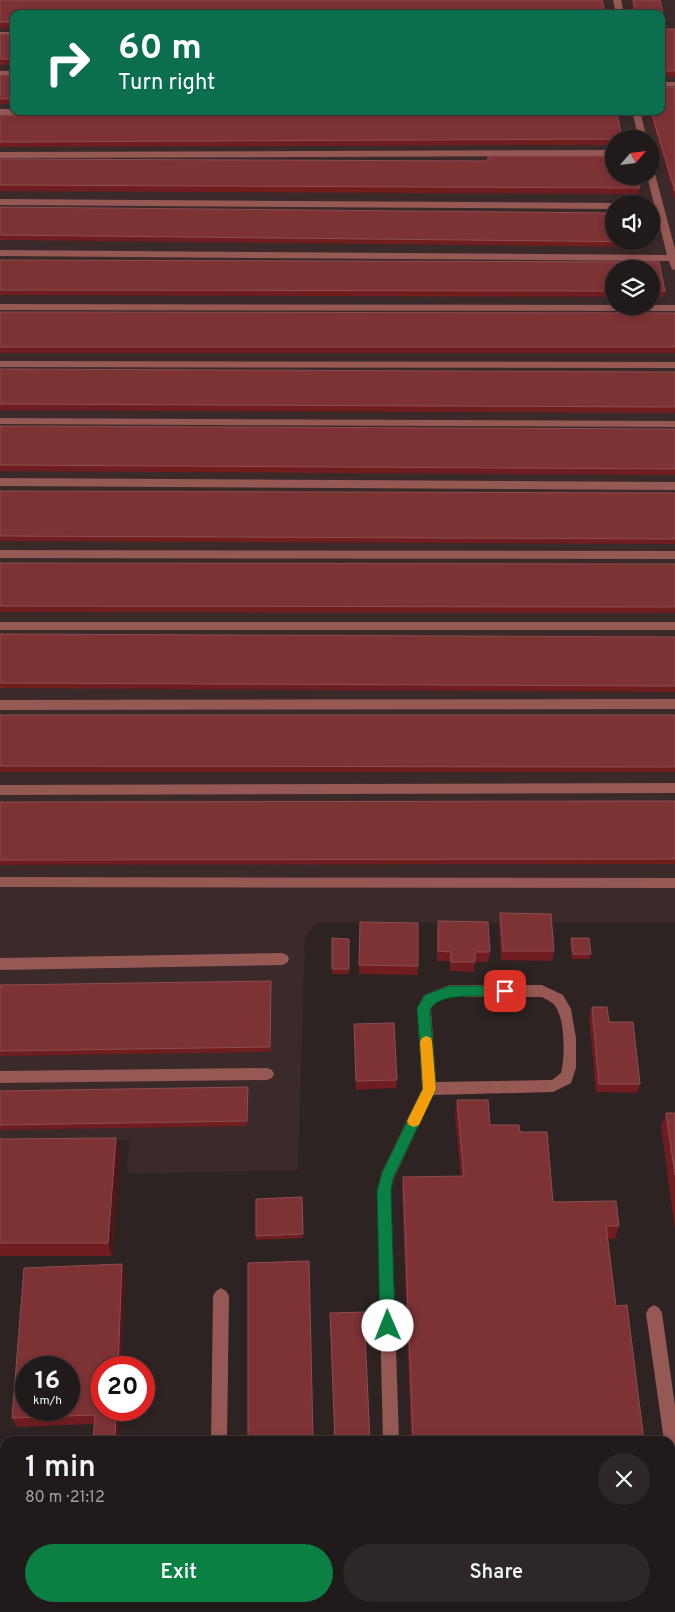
<!DOCTYPE html>
<html lang="en">
<head>
<meta charset="utf-8">
<style>
	body { margin:0; font-family:Overpass,sans-serif; background:#2d2727; color:#f1f3f6; height:100vh; display:flex; flex-direction:column; font-size:19px; white-space:nowrap }
	* { box-sizing:border-box; margin:0 }
	p { font-size:16px; color:#a2a1a2 }
	.icon { flex:none; width:28px; height:28px; fill:none; stroke:currentColor; stroke-width:2; stroke-linecap:round; stroke-linejoin:round }
	.map { position:relative; flex:1; overflow:hidden }
	.panel { position:absolute; left:0px; top:1436px; width:675px; height:176px; display:flex; flex-direction:column; background:#211a1a; border-radius:15px 15px 0 0; box-shadow:0 2px 8px #0003,0 0 0 1px #3e3839 }
	.panel>* { flex:none }
	.banner { position:absolute; left:10px; top:10px; width:655px; height:105px; border-radius:10px; box-shadow:0 2px 8px #0003,0 0 0 1px #3e3839; background:#0b6e4f; color:#fff; overflow:hidden }
	.needle { width:32px; rotate:62deg }
	.buttons { position:absolute; left:605px; top:130px; display:grid; gap:10px }
	.buttons a { display:grid; place-items:center; width:55px; height:55px; border-radius:50%; background:#211a1a; box-shadow:0 2px 8px #0003,0 0 0 1px #3e3839; font-size:25px }
	.speed { position:absolute; left:15px; top:1356px; display:flex; gap:10px; font-size:25px; font-weight:700; text-align:center }
	.speed>* { display:grid; place-content:center; width:65px; height:65px; border-radius:50%; background:#211a1a; box-shadow:0 2px 8px #0003,0 0 0 1px #3e3839; line-height:1 }
	.speed small { font-size:12px; font-weight:400 }
	.speed .limit { border:8px solid #d22; background:#fff; color:#111 }
	.pin { position:absolute; display:grid; place-items:center; width:42px; height:42px; color:#fff; margin:-21px; border-radius:10px; box-shadow:0 2px 8px #0006 }
	.me { position:absolute; width:55px; margin:-28px; rotate:359deg; stroke-linejoin:round; filter:drop-shadow(0 0 4px #0008) }
	.turn { display:flex; align-items:center; gap:18px; height:105px; padding:0 25px; font-size:22px }
	.turn .icon { width:65px; height:65px; stroke-width:2.5 }
	.turn b { display:block; font-size:35px; line-height:42px }
	.round { display:grid; place-items:center; flex:none; width:52px; height:52px; border-radius:26px; background:#2d2727 }
	.overview { display:flex; align-items:center; justify-content:space-between; height:85px; padding:0 25px }
	h1 { font-size:30px; font-weight:600; line-height:38px }
	.button { display:flex; gap:10px; margin-top:auto; padding:10px 25px }
	.button a { flex:1; height:58px; border-radius:30px; background:#0b8043; color:#fff; font-size:20px; font-weight:600; line-height:58px; text-align:center }
	.button a+a { background:#2d2727; color:#f1f3f6 }
	.map>svg:first-child { display:block }
</style>
</head>
<body>
<div class="map">
<svg width="675" height="1612" viewBox="0 0 675 1612">
	<rect width="100%" height="100%" fill="#2c2322"/>
	<path fill="#3a2a29" fill-rule="evenodd" d="M0 0H675V923H316L305 939 298 1170 127 1174 129 1140 0 1142ZM14 14H661V111H14ZM614 139H651V176H614ZM614 204H651V241H614ZM614 269H651V306H614Z"/>
	<g fill="none" stroke-linecap="round" stroke-linejoin="round">
		<g fill="#965853" fill-rule="evenodd">
			<polygon points="613,0 621,0 624,14 616,14"/>
			<rect x="0" y="32" width="14" height="4"/>
			<rect x="0" y="71" width="14" height="4"/>
			<rect x="661" y="82" width="14" height="4"/>
			<polygon points="0,109 14,109 14,111 310,111 306,114 0,115"/>
			<polygon points="632,111 640,111 647,139 639,139"/>
			<polygon points="614,150 614,156 0,158 0,152"/>
			<polygon points="651,171 655,174 675,249 675,270 672,269 669,261 0,256 0,250 667,255 647,176 651,176"/>
			<polygon points="0,199 614,203 616,204 614,204 614,209 0,205"/>
			<polygon points="0,304 675,305 675,311 0,310"/>
			<polygon points="0,361 675,362 675,368 0,367"/>
			<polygon points="0,418 675,421 675,427 0,424"/>
			<polygon points="0,478 675,482 675,490 0,486"/>
			<polygon points="0,550 675,551 675,559 0,558"/>
			<rect x="0" y="622" width="675" height="8"/>
			<polygon points="675,699 675,709 0,710 0,700"/>
			<polygon points="675,783 675,793 0,795 0,785"/>
			<polygon points="0,877 675,878 675,888 0,887"/>
			<polygon points="282,953 287,955 289,959 287,963 282,965 0,970 0,958"/>
			<path d="M449 985H542L563 995 571 1009 576 1038V1068L571 1083 553 1092 433 1095 394 1178 391 1191 399 1441H383L377 1191 382 1172 422 1089 417 1008 424 995ZM450 997H542C547 1000 555 1003 557 1009 565 1024 565 1057 561 1073L552 1080 436 1082 431 1009 434 1003Z"/>
			<polygon points="267,1068 272,1070 274,1074 272,1078 267,1080 0,1083 0,1071"/>
			<polygon points="221,1288 226,1291 229,1296 227,1441 211,1441 213,1296 216,1291"/>
			<polygon points="654,1305 659,1308 662,1313 675,1406 675,1472 670,1470 670,1441 664,1441 646,1313 649,1308"/>
			<rect x="670" y="1498" width="5" height="16"/>
			<polygon points="37,1608 55,1608 54,1612 36,1612"/>
			<polygon points="208,1608 225,1608 226,1612 208,1612"/>
			<polygon points="426,1608 443,1608 444,1612 426,1612"/>
		</g>
	</g>
	<g fill="#701d1f">
		<polygon points="0,0 14,14 14,28 0,28"/>
		<polygon points="631,0 660,0 666,29 675,29 675,77 661,77 661,14 634,14"/>
		<rect x="0" y="34" width="14" height="31"/>
		<rect x="0" y="75" width="14" height="29"/>
		<polygon points="675,87 675,200 651,118 649,111 661,111"/>
		<polygon points="0,115 614,139 614,145 0,147"/>
		<polygon points="488,156 640,188 639,194 0,191 0,159 487,161"/>
		<polygon points="0,207 650,241 649,247 0,240"/>
		<polygon points="0,260 659,262 665,291 664,297 651,297 651,269 614,269 614,297 0,295"/>
		<polygon points="0,312 675,313 675,353 0,353"/>
		<polygon points="0,369 675,372 675,413 0,410"/>
		<polygon points="0,426 675,429 675,475 0,471"/>
		<polygon points="0,491 675,493 675,544 0,541"/>
		<polygon points="0,563 675,564 675,613 0,612"/>
		<polygon points="0,634 675,637 675,692 0,688"/>
		<rect x="0" y="715" width="675" height="57"/>
		<polygon points="675,801 675,864 0,865 0,802"/>
		<polygon points="500,913 554,951 552,961 501,960 499,923"/>
		<polygon points="438,921 490,952 488,962 475,962 474,972 450,971 450,961 437,961 437,931"/>
		<polygon points="360,922 418,966 418,975 359,974"/>
		<polygon points="332,938 349,939 349,974 332,974"/>
		<polygon points="571,938 591,954 590,959 572,959 570,943"/>
		<polygon points="271,981 271,1052 0,1056 0,985"/>
		<polygon points="592,1007 609,1022 640,1084 637,1093 596,1092 589,1016"/>
		<polygon points="354,1024 397,1080 396,1088 356,1090"/>
		<polygon points="0,1091 248,1091 247,1126 0,1130"/>
		<polygon points="457,1100 490,1125 520,1132 553,1202 619,1226 615,1239 608,1239 616,1306 644,1441 411,1441 402,1190 403,1177 461,1176 455,1115"/>
		<polygon points="666,1113 675,1113 675,1230 661,1127"/>
		<polygon points="0,1139 120,1152 112,1256 0,1256"/>
		<polygon points="302,1197 303,1238 256,1240 256,1236"/>
		<polygon points="309,1261 313,1440 248,1441 248,1439"/>
		<polygon points="125,1274 118,1441 69,1441 93,1440 94,1424 17,1427 12,1418"/>
		<polygon points="670,1540 675,1540 675,1612 658,1612 658,1608 670,1608"/>
		<polygon points="566,1608 611,1608 611,1612 567,1612"/>
	</g>
	<g fill="#4f1617">
		<polygon points="116,1138 120,1152 112,1256 108,1243"/>
		<polygon points="122,1264 125,1274 121,1368 118,1368"/>
		<polygon points="116,1410 120,1410 118,1441 115,1441"/>
		<polygon points="179,1608 181,1608 181,1612 178,1612"/>
	</g>
	<g fill="#7d3234" stroke="#8e4e4f" fill-rule="evenodd">
		<polygon points="0,0 602,0 605,14 14,14 14,22 0,22"/>
		<polygon points="633,0 660,0 666,29 675,29 675,71 661,71 661,14 636,14"/>
		<rect x="0" y="34" width="14" height="25"/>
		<polygon points="0,75 14,75 14,98 0,99"/>
		<polygon points="661,87 675,87 675,191 651,111 661,111"/>
		<polygon points="617,113 622,139 0,142 0,115"/>
		<polygon points="488,156 614,156 614,176 637,176 640,188 0,185 0,159 488,161"/>
		<polygon points="0,207 614,213 614,241 650,242 0,235"/>
		<polygon points="0,260 659,262 665,291 651,291 651,269 614,269 614,291 0,290"/>
		<polygon points="0,312 675,313 675,347 0,347"/>
		<polygon points="0,369 675,372 675,407 0,404"/>
		<polygon points="0,426 675,429 675,469 0,465"/>
		<polygon points="0,491 675,493 675,539 0,536"/>
		<polygon points="0,563 675,564 675,607 0,606"/>
		<polygon points="0,634 675,637 675,686 0,683"/>
		<polygon points="0,715 675,715 675,767 0,766"/>
		<polygon points="675,801 675,859 0,860 0,802"/>
		<polygon points="500,913 551,914 554,951 503,951"/>
		<polygon points="438,921 488,922 490,952 475,952 475,962 451,962 451,952 438,951"/>
		<polygon points="360,922 418,923 418,966 359,965"/>
		<polygon points="332,938 349,939 349,969 332,969"/>
		<polygon points="571,938 589,938 591,954 573,954"/>
		<polygon points="271,981 270,1047 0,1051 0,985"/>
		<polygon points="592,1007 607,1007 609,1022 633,1022 640,1084 599,1084"/>
		<polygon points="394,1023 397,1080 356,1081 354,1024"/>
		<polygon points="248,1087 247,1121 0,1125 0,1091"/>
		<polygon points="457,1100 488,1100 490,1125 519,1125 520,1132 547,1132 553,1202 616,1201 619,1226 606,1226 616,1306 627,1305 644,1441 413,1441 403,1177 464,1176"/>
		<polygon points="666,1113 675,1113 675,1175"/>
		<polygon points="116,1138 108,1243 0,1243 0,1139"/>
		<polygon points="302,1197 303,1234 256,1236 256,1199"/>
		<polygon points="309,1261 313,1437 248,1439 248,1263"/>
		<path d="M122 1264 118 1368H101V1410H116L115 1441H69L93 1440 95 1415 12 1418 24 1268ZM26 1368H69V1410H26Z"/>
		<polygon points="364,1312 370,1441 335,1441 330,1313"/>
		<rect x="670" y="1540" width="5" height="67"/>
		<polygon points="106,1608 179,1608 178,1612 106,1612"/>
		<polygon points="569,1608 611,1608 611,1612 570,1612"/>
	</g>
	<path fill="#0b8043" stroke="#07532c" d="M449 986H505L509 987 511 991 509 995 505 997C485 997 441 991 430 1009L436 1089 393 1178 391 1191 395 1326 393 1331 388 1333 382 1331 380 1326 377 1191 382 1173 423 1089 417 1008 425 995Z"/>
	<polygon fill="#f59e0b" points="426,1036 431,1038 432,1042 436,1089 419,1125 414,1127 409,1125 407,1121 423,1089 420,1042 422,1038"/>
</svg>
<div class="buttons">
<a><svg class="needle" viewBox="-14 -14 28 28"><path d="M0-13l5 13h-10z" fill="#e53935"/><path d="M0 13l5-13h-10z" fill="#a2a1a2"/></svg></a>
<a><svg class="icon" aria-label="sound" viewBox="0 0 24 24"><path d="M4 9h4l5-4v14l-5-4H4zM17 9q2 3 0 6"/></svg></a>
<a><svg class="icon" aria-label="layers" viewBox="0 0 24 24"><path d="M12 4l9 5-9 5-9-5zM3 14l9 5 9-5"/></svg></a>
</div>
<div class="speed"><div>16<small>km/h</small></div><div class="limit">20</div></div>
<div class="pin" style="left:505px;top:991px;background:#d93025"><svg class="icon" aria-label="arrive" viewBox="0 0 24 24"><path d="M6 21V4h12l-3 4 3 4H6"/></svg></div>
<svg class="me" style="left:388px;top:1326px" viewBox="-20 -20 40 40"><circle r="19" fill="#fff"/><path d="M0-13L10 11 0 6-10 11z" fill="#0b8043"/></svg>
<div class="banner">
<div class="turn"><svg class="icon" aria-label="right" viewBox="0 0 24 24"><path d="M7 20v-9h11M14 6l5 5-5 5"/></svg><div><b>60 m</b>Turn right</div></div>
</div>
<section class="panel">
<div class="overview"><div><h1>1 min</h1><p>80 m · 21:12</p></div><a class="round"><svg class="icon" aria-label="close" viewBox="0 0 24 24"><path d="M6 6l12 12M18 6L6 18"/></svg></a></div>
<div class="button"><a>Exit</a><a>Share</a></div>
</section>
</div>
</body>
</html>
